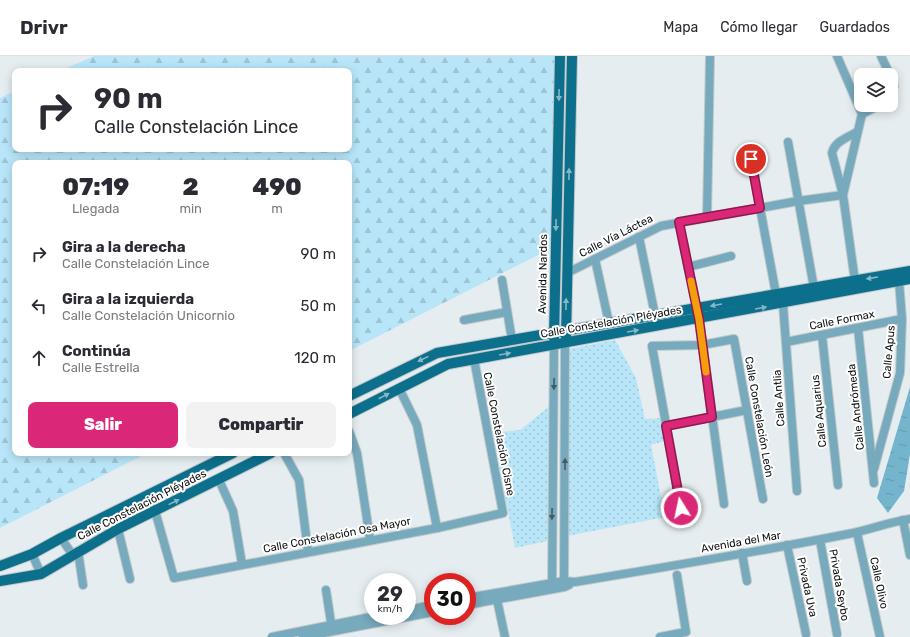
<!DOCTYPE html>
<html lang="es">
<head>
<meta charset="utf-8">
<style>
	body { margin:0; font-family:Rubik,sans-serif; background:#f2f2f3; color:#2b2b33; height:100vh; display:flex; flex-direction:column; font-size:15px; white-space:nowrap }
	* { box-sizing:border-box; margin:0 }
	p { font-size:13px; color:#7c7c81 }
	.icon { flex:none; width:22px; height:22px; fill:none; stroke:currentColor; stroke-width:2; stroke-linecap:round; stroke-linejoin:round }
	.map { position:relative; flex:1; overflow:hidden }
	.details { position:absolute; left:12px; top:104px; width:340px; height:296px; display:flex; flex-direction:column; background:#fff; border-radius:8px; box-shadow:0 2px 10px #0003 }
	.details>* { flex:none }
	.top-card { position:absolute; left:12px; top:12px; width:340px; height:84px; border-radius:8px; box-shadow:0 2px 10px #0003; background:#fff; color:#2b2b33; overflow:hidden }
	.controls { position:absolute; left:854px; top:12px; display:grid; gap:8px }
	.controls a { display:grid; place-items:center; width:44px; height:44px; border-radius:8px; background:#fff; box-shadow:0 2px 10px #0003; font-size:20px }
	.speed { position:absolute; left:364px; top:517px; display:flex; gap:8px; font-size:20px; font-weight:700; text-align:center }
	.speed>* { display:grid; place-content:center; width:52px; height:52px; border-radius:50%; background:#fff; box-shadow:0 2px 10px #0003; line-height:1 }
	.speed small { font-size:10px; font-weight:400 }
	.speed .limit { border:6px solid #d22; background:#fff; color:#111 }
	.pin { position:absolute; display:grid; place-items:center; width:34px; height:34px; color:#fff; margin:-17px; border:2px solid #fff; border-radius:50%; box-shadow:0 1px 4px #0007 }
	.me { position:absolute; width:44px; margin:-22px; rotate:350deg; stroke-linejoin:round; filter:drop-shadow(0 0 3px #0008) }
	.turn { display:flex; align-items:center; gap:14px; height:84px; padding:0 16px; font-size:18px }
	.turn .icon { width:52px; height:52px; stroke-width:2.5 }
	.turn b { display:block; font-size:28px; line-height:34px }
	.eta { display:flex; justify-content:space-evenly; align-items:center; height:68px; text-align:center }
	.eta b { font-size:24px; font-weight:800; line-height:28px }
	.action { display:flex; gap:8px; margin-top:auto; padding:8px 16px }
	.action a { flex:1; height:46px; border-radius:8px; background:#db2777; color:#fff; font-size:16px; font-weight:800; line-height:46px; text-align:center }
	.action a+a { background:#f2f2f3; color:#2b2b33 }
	ul { padding:0; list-style:none }
	li { display:flex; align-items:center; gap:12px; height:52px; padding:0 16px }
	li div { flex:1 }
	li b { display:block; font-size:15px }
	li em { font-style:normal }
	header { display:flex; align-items:center; gap:24px; box-sizing:border-box; height:56px; padding:0 20px; background:#fff; border-bottom:1px solid #e1e1e2 }
	header strong { font-size:19px }
	nav { display:flex; gap:22px; margin-inline-start:auto; font-size:14px }
	.map>svg:first-child { display:block }
</style>
</head>
<body>
<header>
<strong>Drivr</strong>
<nav><a>Mapa</a><a>Cómo llegar</a><a>Guardados</a></nav>
</header>
<div class="map">
<svg width="910" height="581" viewBox="0 0 910 581">
	<defs>
		<pattern id="grass-dots" width="8" height="8" patternUnits="userSpaceOnUse"><rect width="8" height="8" fill="#b8e6f8"/><path d="M2 2h.1M6 6h.1" fill="none" stroke="#9dc4d4" stroke-width="1.8" stroke-linecap="round"/></pattern>
		<pattern id="forest-firs" width="22" height="20" patternUnits="userSpaceOnUse"><rect width="22" height="20" fill="#b8e6f8"/><path d="M5 1l3.5 6h-7zM16 11l3.5 6h-7z" fill="#9dc4d4"/></pattern>
		<pattern id="water-ripples" width="26" height="14" patternUnits="userSpaceOnUse"><rect width="26" height="14" fill="#74b5cd"/><path d="M2 4q2-2 4 0t4 0M15 11q2-2 4 0t4 0" fill="none" stroke="#639aaf"/></pattern>
	</defs>
	<rect width="100%" height="100%" fill="#e5edf0"/>
	<g fill="url(#grass-dots)">
		<polygon points="615,284 636,322 645,363 660,362 664,385 651,389 665,461 567,480 569,293"/>
		<polygon points="551,349 547,485 515,492 493,377 520,374"/>
	</g>
	<polygon fill="url(#forest-firs)" points="94,0 556,0 552,192 349,295 349,107 15,107 15,397 147,397 0,472 0,42 15,35 15,93 349,93 349,15 60,15"/>
	<polygon fill="url(#water-ripples)" points="910,331 910,398 904,435 888,457 877,442"/>
	<g fill="none" stroke-linecap="round" stroke-linejoin="round">
		<g stroke="#c2c9cc" stroke-width="10">
			<g id="minor">
				<polyline points="881,0 890,19"/>
				<polyline points="891,22 894,30 891,41"/>
				<polyline points="862,58 880,49"/>
				<polyline points="788,86 814,232"/>
				<polyline points="751,103 776,238"/>
				<polyline points="707,161 710,0"/>
				<polyline points="679,166 699,263 724,448"/>
				<polyline points="639,181 655,259"/>
				<polyline points="595,203 609,267"/>
				<polyline points="688,211 731,200"/>
				<polyline points="567,217 661,170 798,145 843,139 862,58 837,0"/>
				<polyline points="502,224 512,284"/>
				<path d="M855 225 843 139 832 97C835 85 847 82 857 76"/>
				<polyline points="783,248 797,435"/>
				<polyline points="464,264 507,256"/>
				<polyline points="858,272 874,427"/>
				<polyline points="822,279 838,429"/>
				<polyline points="786,286 902,263"/>
				<polyline points="399,332 417,369 437,472"/>
				<polyline points="666,370 747,354"/>
				<polyline points="349,375 357,397 370,483"/>
				<polyline points="284,397 299,424 308,495"/>
				<polyline points="874,413 900,317 902,263 899,225"/>
				<polyline points="219,424 233,455 242,508"/>
				<polyline points="150,437 174,522 437,472 503,457 474,303"/>
				<polyline points="681,452 652,290 702,289 734,283 763,443"/>
				<polyline points="903,464 910,499"/>
				<polyline points="118,473 130,523"/>
				<polyline points="857,477 880,581"/>
				<polyline points="61,482 72,498"/>
				<polyline points="820,484 837,578"/>
				<polyline points="787,489 806,578"/>
				<polyline points="78,495 83,529"/>
				<polyline points="742,497 747,525"/>
				<polyline points="32,498 41,518"/>
				<polyline points="564,531 565,287"/>
				<polyline points="552,533 554,289"/>
				<polyline points="326,534 332,573"/>
				<polyline points="496,539 505,581"/>
				<path d="M467 542 564 525 575 526C666 511 757 496 848 478 869 474 889 466 910 463"/>
				<polyline points="467,549 564,531 569,529"/>
				<polyline points="407,554 433,549"/>
				<polyline points="272,581 376,560"/>
				<polyline points="303,581 433,556"/>
				<polyline points="660,581 686,576 677,519"/>
			</g>
		</g>
		<g stroke="#c2c9cc" stroke-width="12">
			<g id="major">
				<polyline points="566,281 572,0"/>
				<polyline points="554,282 560,0"/>
				<polyline points="349,340 437,297 910,215"/>
				<polyline points="349,358 448,308 910,223"/>
				<polyline points="0,510 32,498 61,482 233,397"/>
				<polyline points="0,525 41,518 118,473 271,397"/>
			</g>
		</g>
		<use href="#minor" stroke="#77aabd" stroke-width="8"/>
		<use href="#major" stroke="#0c6f8b" stroke-width="10"/>
	</g>
	<defs><path id="oneway-solid" d="M-6-.8H1V-3.2L6.5 0L1 3.2V.8H-6Z"/></defs>
	<g fill="#86b7c5">
		<use href="#oneway-solid" transform="translate(559 39) rotate(91)"/>
		<use href="#oneway-solid" transform="translate(569 118) rotate(-89)"/>
		<use href="#oneway-solid" transform="translate(556 169) rotate(91)"/>
		<use href="#oneway-solid" transform="translate(872 222) rotate(171)"/>
		<use href="#oneway-solid" transform="translate(566 248) rotate(-89)"/>
		<use href="#oneway-solid" transform="translate(716 249) rotate(170)"/>
		<use href="#oneway-solid" transform="translate(761 252) rotate(-10)"/>
		<use href="#oneway-solid" transform="translate(633 275) rotate(-10)"/>
		<use href="#oneway-solid" transform="translate(505 298) rotate(-10)"/>
		<use href="#oneway-solid" transform="translate(423 303) rotate(154)"/>
		<use href="#oneway-solid" transform="translate(384 340) rotate(-27)"/>
		<use href="#oneway-solid" transform="translate(174 446) rotate(-26)"/>
	</g>
	<g fill="#425c66">
		<use href="#oneway-solid" transform="translate(554 328) rotate(91)"/>
		<use href="#oneway-solid" transform="translate(565 408) rotate(-90)"/>
		<use href="#oneway-solid" transform="translate(552 458) rotate(91)"/>
	</g>
	<g fill="none" stroke-linecap="round" stroke-linejoin="round">
		<g stroke="#8e194d" stroke-width="10">
			<polyline id="route" points="681,452 666,370 712,361 699,263 679,166 760,152 751,103"/>
		</g>
		<use href="#route" stroke="#db2777" stroke-width="7"/>
		<polyline stroke="#f59e0b" stroke-width="7" points="691,225 699,263 706,316"/>
	</g>
	<g text-anchor="middle" dominant-baseline="central" stroke-width="4" stroke-linejoin="round" paint-order="stroke">
		<g font-size="11" fill="#0d0f10" stroke="#fff">
			<text transform="translate(616 180) rotate(-27)">Calle Vía Láctea</text>
			<text transform="translate(543 218) rotate(-89)">Avenida Nardos</text>
			<text transform="translate(842 264) rotate(-11)">Calle Formax</text>
			<text transform="translate(611 266) rotate(-10)">Calle Constelación Pléyades</text>
			<text transform="translate(889 296) rotate(-85)">Calle Apus</text>
			<text transform="translate(779 342) rotate(-94)">Calle Antlia</text>
			<text transform="translate(856 351) rotate(-96)">Calle Andrómeda</text>
			<text transform="translate(819 355) rotate(-96)">Calle Aquarius</text>
			<text transform="translate(759 361) rotate(80)">Calle Constelación León</text>
			<text transform="translate(499 378) rotate(79)">Calle Constelación Cisne</text>
			<text transform="translate(142 449) rotate(-27)">Calle Constelación Pléyades</text>
			<text transform="translate(337 479) rotate(-11)">Calle Constelación Osa Mayor</text>
			<text transform="translate(741 486) rotate(-10)">Avenida del Mar</text>
			<text transform="translate(879 527) rotate(78)">Calle Olivo</text>
			<text transform="translate(839 529) rotate(80)">Privada Seybo</text>
			<text transform="translate(807 531) rotate(78)">Privada Uva</text>
		</g>
	</g>
</svg>
<div class="controls">
<a><svg class="icon" aria-label="layers" viewBox="0 0 24 24"><path d="M12 4l9 5-9 5-9-5zM3 14l9 5 9-5"/></svg></a>
</div>
<div class="speed"><div>29<small>km/h</small></div><div class="limit">30</div></div>
<div class="pin" style="left:751px;top:103px;background:#d93025"><svg class="icon" aria-label="arrive" viewBox="0 0 24 24"><path d="M6 21V4h12l-3 4 3 4H6"/></svg></div>
<svg class="me" style="left:681px;top:452px" viewBox="-20 -20 40 40"><circle r="17" fill="#db2777" stroke="#fff" stroke-width="3"/><path d="M0-11L8 9 0 5-8 9z" fill="#fff"/></svg>
<div class="top-card">
<div class="turn"><svg class="icon" aria-label="right" viewBox="0 0 24 24"><path d="M7 20v-9h11M14 6l5 5-5 5"/></svg><div><b>90 m</b>Calle Constelación Lince</div></div>
</div>
<section class="details">
<div class="eta">
<div><b>07:19</b><p>Llegada</p></div>
<div><b>2</b><p>min</p></div>
<div><b>490</b><p>m</p></div>
</div>
<ul>
<li><svg class="icon" aria-label="right" viewBox="0 0 24 24"><path d="M7 20v-9h11M14 6l5 5-5 5"/></svg><div><b>Gira a la derecha</b><p>Calle Constelación Lince</p></div><em>90 m</em></li>
<li><svg class="icon" aria-label="left" viewBox="0 0 24 24"><path d="M17 20v-9H6M10 6l-5 5 5 5"/></svg><div><b>Gira a la izquierda</b><p>Calle Constelación Unicornio</p></div><em>50 m</em></li>
<li><svg class="icon" aria-label="ahead" viewBox="0 0 24 24"><path d="M12 20V5M6 11l6-6 6 6"/></svg><div><b>Continúa</b><p>Calle Estrella</p></div><em>120 m</em></li>
</ul>
<div class="action"><a>Salir</a><a>Compartir</a></div>
</section>
</div>
</body>
</html>
